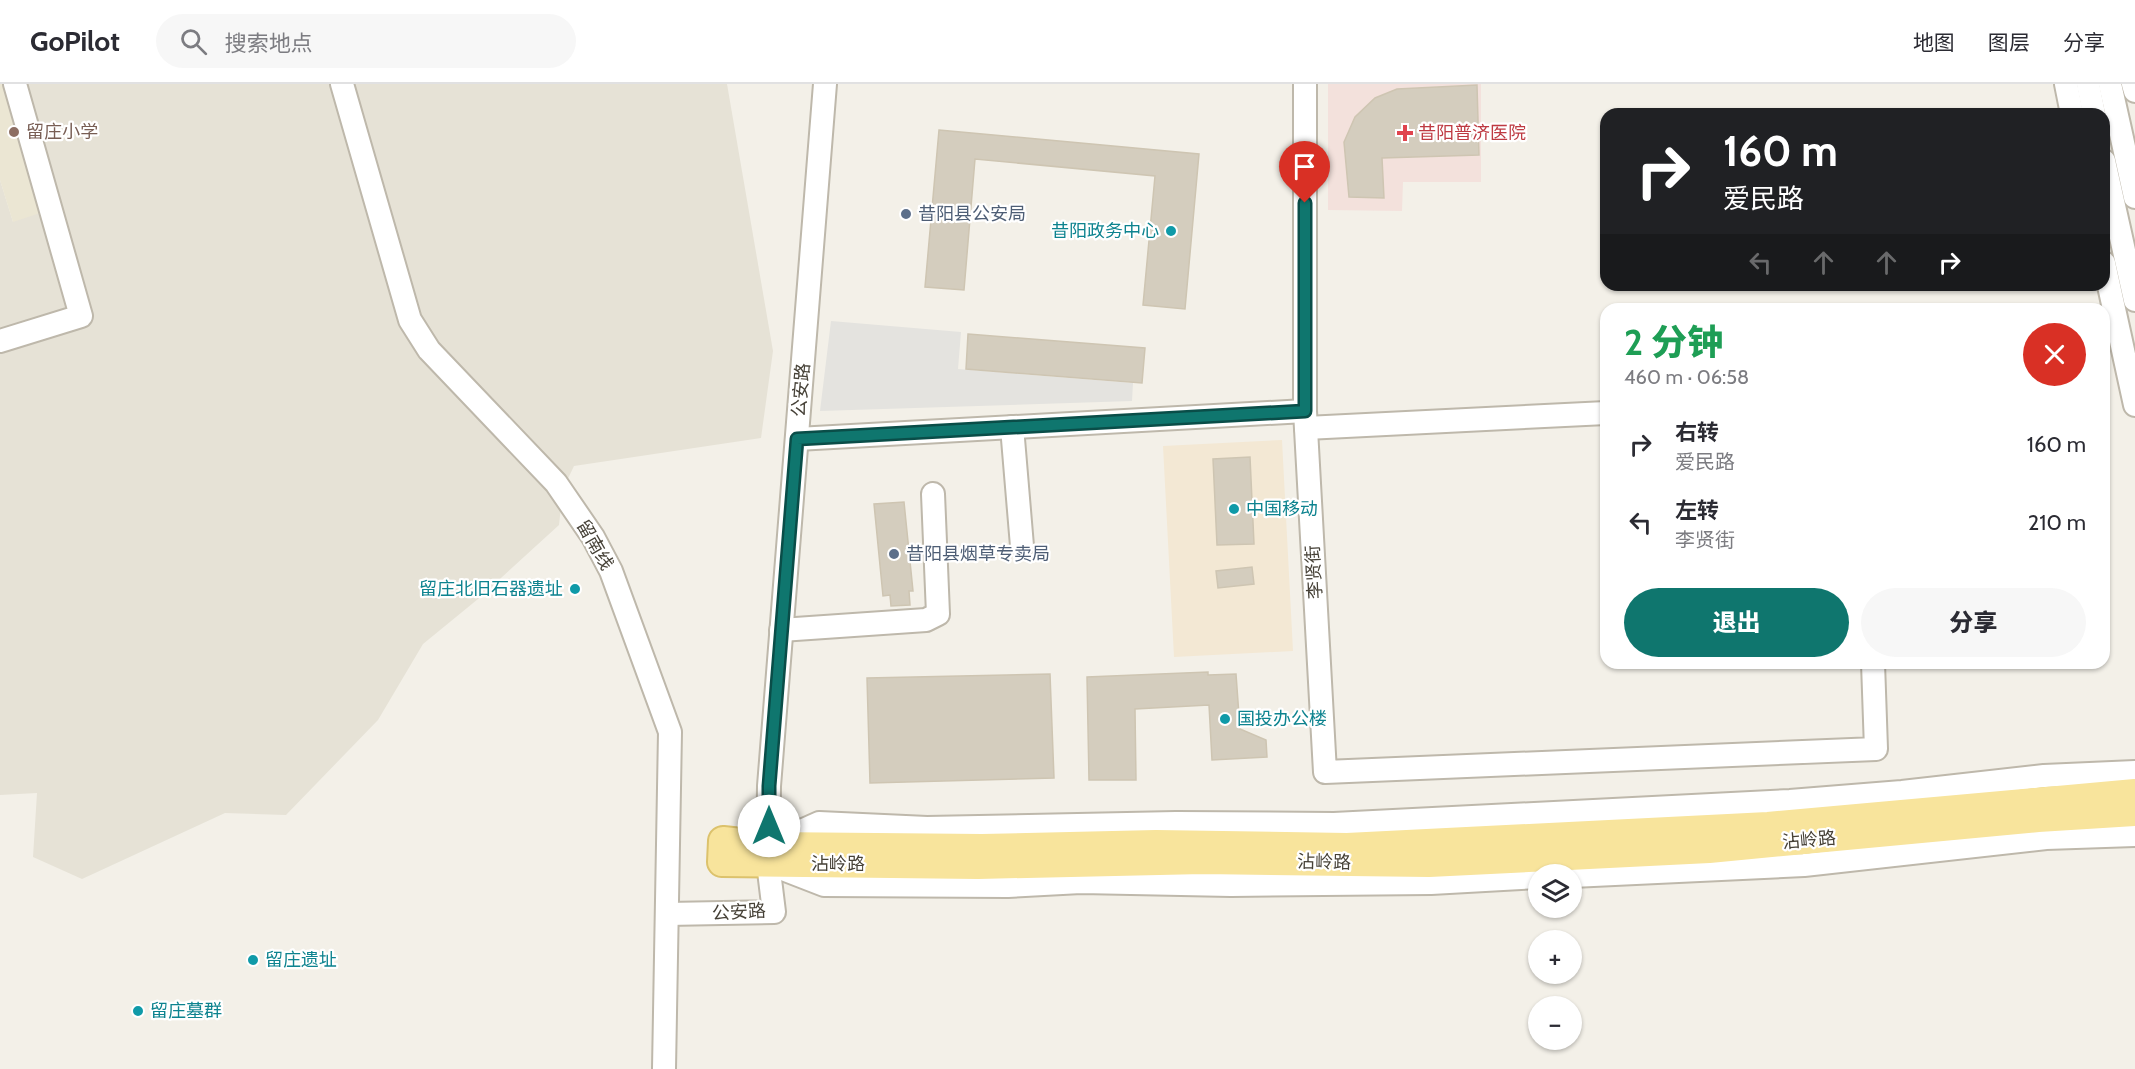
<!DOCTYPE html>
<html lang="zh">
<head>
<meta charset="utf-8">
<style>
	body { margin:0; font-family:Cabin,"Noto Sans SC",sans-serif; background:#f7f7f7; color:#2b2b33; height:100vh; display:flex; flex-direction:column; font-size:22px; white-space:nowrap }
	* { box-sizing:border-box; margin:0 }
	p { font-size:20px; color:#7c7c81 }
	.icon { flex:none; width:33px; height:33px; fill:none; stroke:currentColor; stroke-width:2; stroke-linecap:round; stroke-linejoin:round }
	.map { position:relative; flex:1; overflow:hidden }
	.drawer { position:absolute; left:1600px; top:219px; width:510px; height:366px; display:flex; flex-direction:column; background:#fff; border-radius:18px; box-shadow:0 2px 4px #0004 }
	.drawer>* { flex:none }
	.top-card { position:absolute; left:1600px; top:24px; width:510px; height:183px; border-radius:18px; box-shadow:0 2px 4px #0004; background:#202124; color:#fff; overflow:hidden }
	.controls { position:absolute; left:1528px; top:780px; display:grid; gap:12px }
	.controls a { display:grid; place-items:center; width:54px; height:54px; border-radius:50%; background:#fff; box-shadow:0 2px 4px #0004; font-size:30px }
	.pin { position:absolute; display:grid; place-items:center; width:51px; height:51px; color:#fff; margin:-62px -26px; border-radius:50% 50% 50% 0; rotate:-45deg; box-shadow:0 0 6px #0007 }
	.pin .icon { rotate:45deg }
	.me { position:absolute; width:66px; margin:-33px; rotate:0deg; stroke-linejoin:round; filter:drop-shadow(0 0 4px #0008) }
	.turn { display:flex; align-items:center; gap:21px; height:126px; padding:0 24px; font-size:27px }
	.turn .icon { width:78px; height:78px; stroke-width:2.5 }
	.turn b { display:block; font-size:42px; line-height:51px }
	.lanes { display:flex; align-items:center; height:57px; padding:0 24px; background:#0003; justify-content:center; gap:30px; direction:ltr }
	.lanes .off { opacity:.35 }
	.round { display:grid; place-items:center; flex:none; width:63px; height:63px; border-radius:32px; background:#f7f7f7 }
	.head { display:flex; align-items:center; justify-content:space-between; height:102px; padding:0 24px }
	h1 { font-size:36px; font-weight:800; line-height:45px; color:#1e9e55 }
	.cta { display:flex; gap:12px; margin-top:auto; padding:12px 24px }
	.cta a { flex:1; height:69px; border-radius:36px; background:#0f766e; color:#fff; font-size:24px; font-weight:800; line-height:69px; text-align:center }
	.cta a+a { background:#f7f7f7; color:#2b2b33 }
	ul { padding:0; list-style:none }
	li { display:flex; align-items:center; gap:18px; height:78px; padding:0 24px }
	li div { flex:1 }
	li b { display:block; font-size:22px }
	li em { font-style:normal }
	header { display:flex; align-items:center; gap:36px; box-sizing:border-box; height:84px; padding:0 30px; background:#fff; border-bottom:2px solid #e1e1e2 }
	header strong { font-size:28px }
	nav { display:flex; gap:33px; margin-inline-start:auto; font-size:21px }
	.search { width:420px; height:54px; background:#f7f7f7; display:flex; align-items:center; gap:15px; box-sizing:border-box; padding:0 21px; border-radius:33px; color:#7c7c81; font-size:22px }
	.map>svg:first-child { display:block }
</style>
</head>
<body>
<header>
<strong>GoPilot</strong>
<div class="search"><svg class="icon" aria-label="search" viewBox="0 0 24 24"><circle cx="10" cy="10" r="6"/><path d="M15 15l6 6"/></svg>搜索地点</div>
<nav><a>地图</a><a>图层</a><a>分享</a></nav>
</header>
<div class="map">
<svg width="2135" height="985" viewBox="0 0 2135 985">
	<rect width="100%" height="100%" fill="#f3f0e8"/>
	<polygon fill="#e6e2d6" points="13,0 727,0 773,267 761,354 574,382 563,405 559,441 478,515 423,560 378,636 286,731 225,729 82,795 33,773 37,709 0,711 0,96 13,138"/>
	<polygon fill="#f3e8d4" points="1282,356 1293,567 1174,573 1163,362"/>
	<polygon fill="#ebe6d3" points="0,0 13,0 52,125 13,138 0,96"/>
	<polygon fill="#f3e1dc" points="1328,0 1481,0 1481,98 1403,98 1402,127 1328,126"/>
	<polygon fill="#e4e3df" points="831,237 961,248 958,285 1133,299 1132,317 820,327"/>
	<g fill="#d4cdbe" stroke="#cec5b2" stroke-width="1.5">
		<polygon points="1477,1 1479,71 1382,74 1384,114 1349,113 1344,58 1355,33 1375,14 1397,5"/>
		<polygon points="939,46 1199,70 1185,225 1143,221 1155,92 975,75 964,206 925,203"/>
		<polygon points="968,250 1145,264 1142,299 966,285"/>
		<polygon points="1250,373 1254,460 1217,461 1213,375"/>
		<polygon points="904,418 913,507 909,507 910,521 891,522 890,511 883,512 874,420"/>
		<polygon points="1252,483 1254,500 1218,504 1216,487"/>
		<polygon points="1208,588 1208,591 1236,590 1240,645 1266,656 1267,673 1212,676 1209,621 1135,625 1136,696 1089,696 1087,593"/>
		<polygon points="1050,590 1054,694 870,699 867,594"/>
	</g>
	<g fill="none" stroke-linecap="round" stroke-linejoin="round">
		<g stroke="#beb8ab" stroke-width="26">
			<g id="minor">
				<polyline points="342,0 410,236 429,266 556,399 593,453 611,487 670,648 664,985"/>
				<polyline points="1305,0 1305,327 1325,688 1876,665 1873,579"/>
				<polyline points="2066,0 2072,30"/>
				<polyline points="2088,0 2094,30"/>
				<polyline points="2110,0 2135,113"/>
				<polyline points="2133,0 2135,7"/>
				<polyline points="2104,77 2135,216"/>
				<polyline points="2104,179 2135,321"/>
				<polyline points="0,257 81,232 15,0"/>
				<polyline points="1012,343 1022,462"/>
				<polyline points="1306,344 1606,329"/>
				<polyline points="797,355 1305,327"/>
				<polyline points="781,546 926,536 938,530 933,410"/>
				<polyline points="772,760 819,739 927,744 1176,739 1334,740 1790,717 1902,708 2044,692 2135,688"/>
				<polyline points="775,782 824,801 1008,802 1081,798 1231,801 1431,799 1539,793"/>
				<polyline points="1572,792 1804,781 2046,754 2135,751"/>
				<polyline points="667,830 774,828 768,779 769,702 825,0"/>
			</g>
		</g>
		<g stroke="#dcc26c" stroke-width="32">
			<polyline id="major" points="2135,709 1768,742 1347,763 1156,760 982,764 769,762 723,757 722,778 978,781 1203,776 1429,779 1709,765 2038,734 2135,728"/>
		</g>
		<use href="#minor" stroke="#fff" stroke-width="22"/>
		<use href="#major" stroke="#f8e49c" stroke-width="28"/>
	</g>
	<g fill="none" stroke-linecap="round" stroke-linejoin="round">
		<g stroke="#0a4d48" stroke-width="15">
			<polyline id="route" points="769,742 769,702 797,355 1305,327 1305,119"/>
		</g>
		<use href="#route" stroke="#0f766e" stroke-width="10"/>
	</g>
	<circle fill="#8d6e63" stroke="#fff" stroke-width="2" cx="14" cy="48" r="6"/>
	<path fill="#e0444e" stroke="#fff" stroke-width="2" d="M1402 40h6v6h6v6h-6v6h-6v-6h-6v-6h6z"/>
	<g fill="#5c6f8a" stroke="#fff" stroke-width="2">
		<circle cx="906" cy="130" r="6"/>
		<circle cx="894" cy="470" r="6"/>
	</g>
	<g fill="#0f9aa8" stroke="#fff" stroke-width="2">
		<circle cx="1171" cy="147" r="6"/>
		<circle cx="1234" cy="425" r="6"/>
		<circle cx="575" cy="505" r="6"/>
		<circle cx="1225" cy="635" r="6"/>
		<circle cx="253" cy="876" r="6"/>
		<circle cx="138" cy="927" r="6"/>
	</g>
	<g text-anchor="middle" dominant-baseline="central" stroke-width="4.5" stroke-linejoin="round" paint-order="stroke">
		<g font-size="18" fill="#785e54" stroke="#fff" text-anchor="start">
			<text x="26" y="48">留庄小学</text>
		</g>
		<g font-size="18" fill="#be3a42" stroke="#fff" text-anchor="start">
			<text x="1418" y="49">昔阳普济医院</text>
		</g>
		<g font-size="18" fill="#4e5e75" stroke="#fff" text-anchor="start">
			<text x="918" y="130">昔阳县公安局</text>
			<text x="906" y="470">昔阳县烟草专卖局</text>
		</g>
		<g font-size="18" fill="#0d838f" stroke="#fff" text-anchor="start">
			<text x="1159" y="147" text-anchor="end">昔阳政务中心</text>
			<text x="1246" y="425">中国移动</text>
			<text x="563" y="505" text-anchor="end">留庄北旧石器遗址</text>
			<text x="1237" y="635">国投办公楼</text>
			<text x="265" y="876">留庄遗址</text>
			<text x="150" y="927">留庄墓群</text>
		</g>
		<g font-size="18" fill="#464137" stroke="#fff">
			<text transform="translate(801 306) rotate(-85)">公安路</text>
			<text transform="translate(595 461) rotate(60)">留南线</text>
			<text transform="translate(1314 488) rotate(-93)">李贤街</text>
			<text transform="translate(1809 756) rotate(-5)">沾岭路</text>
			<text transform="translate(1324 778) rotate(1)">沾岭路</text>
			<text x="838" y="780">沾岭路</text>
			<text transform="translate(739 828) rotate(-3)">公安路</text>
		</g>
	</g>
</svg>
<div class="controls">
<a><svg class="icon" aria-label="layers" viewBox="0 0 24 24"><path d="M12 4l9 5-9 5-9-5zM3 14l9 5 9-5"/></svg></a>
<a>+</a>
<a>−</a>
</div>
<div class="pin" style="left:1305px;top:119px;background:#d93025"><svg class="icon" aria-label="arrive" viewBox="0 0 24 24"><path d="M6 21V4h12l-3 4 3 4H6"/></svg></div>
<svg class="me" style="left:769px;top:742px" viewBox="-20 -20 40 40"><circle r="19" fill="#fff"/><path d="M0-13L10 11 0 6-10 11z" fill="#0f766e"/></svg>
<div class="top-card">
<div class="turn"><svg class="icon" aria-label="right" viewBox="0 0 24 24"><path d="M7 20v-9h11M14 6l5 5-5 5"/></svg><div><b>160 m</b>爱民路</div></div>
<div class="lanes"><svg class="icon off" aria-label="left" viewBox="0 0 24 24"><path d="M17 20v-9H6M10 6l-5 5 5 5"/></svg><svg class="icon off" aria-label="ahead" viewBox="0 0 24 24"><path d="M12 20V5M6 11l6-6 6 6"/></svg><svg class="icon off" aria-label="ahead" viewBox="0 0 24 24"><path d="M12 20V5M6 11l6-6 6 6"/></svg><svg class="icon" aria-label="right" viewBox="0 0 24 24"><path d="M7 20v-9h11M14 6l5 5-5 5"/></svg></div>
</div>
<section class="drawer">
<div class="head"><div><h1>2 分钟</h1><p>460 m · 06:58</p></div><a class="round" style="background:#d93025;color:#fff"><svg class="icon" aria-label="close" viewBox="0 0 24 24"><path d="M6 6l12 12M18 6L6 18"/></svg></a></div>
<ul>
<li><svg class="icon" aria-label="right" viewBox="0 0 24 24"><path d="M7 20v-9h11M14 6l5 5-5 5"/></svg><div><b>右转</b><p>爱民路</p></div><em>160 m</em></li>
<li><svg class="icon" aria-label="left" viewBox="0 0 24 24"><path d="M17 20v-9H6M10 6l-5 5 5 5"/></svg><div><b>左转</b><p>李贤街</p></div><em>210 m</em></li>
</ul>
<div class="cta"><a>退出</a><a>分享</a></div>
</section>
</div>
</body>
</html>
